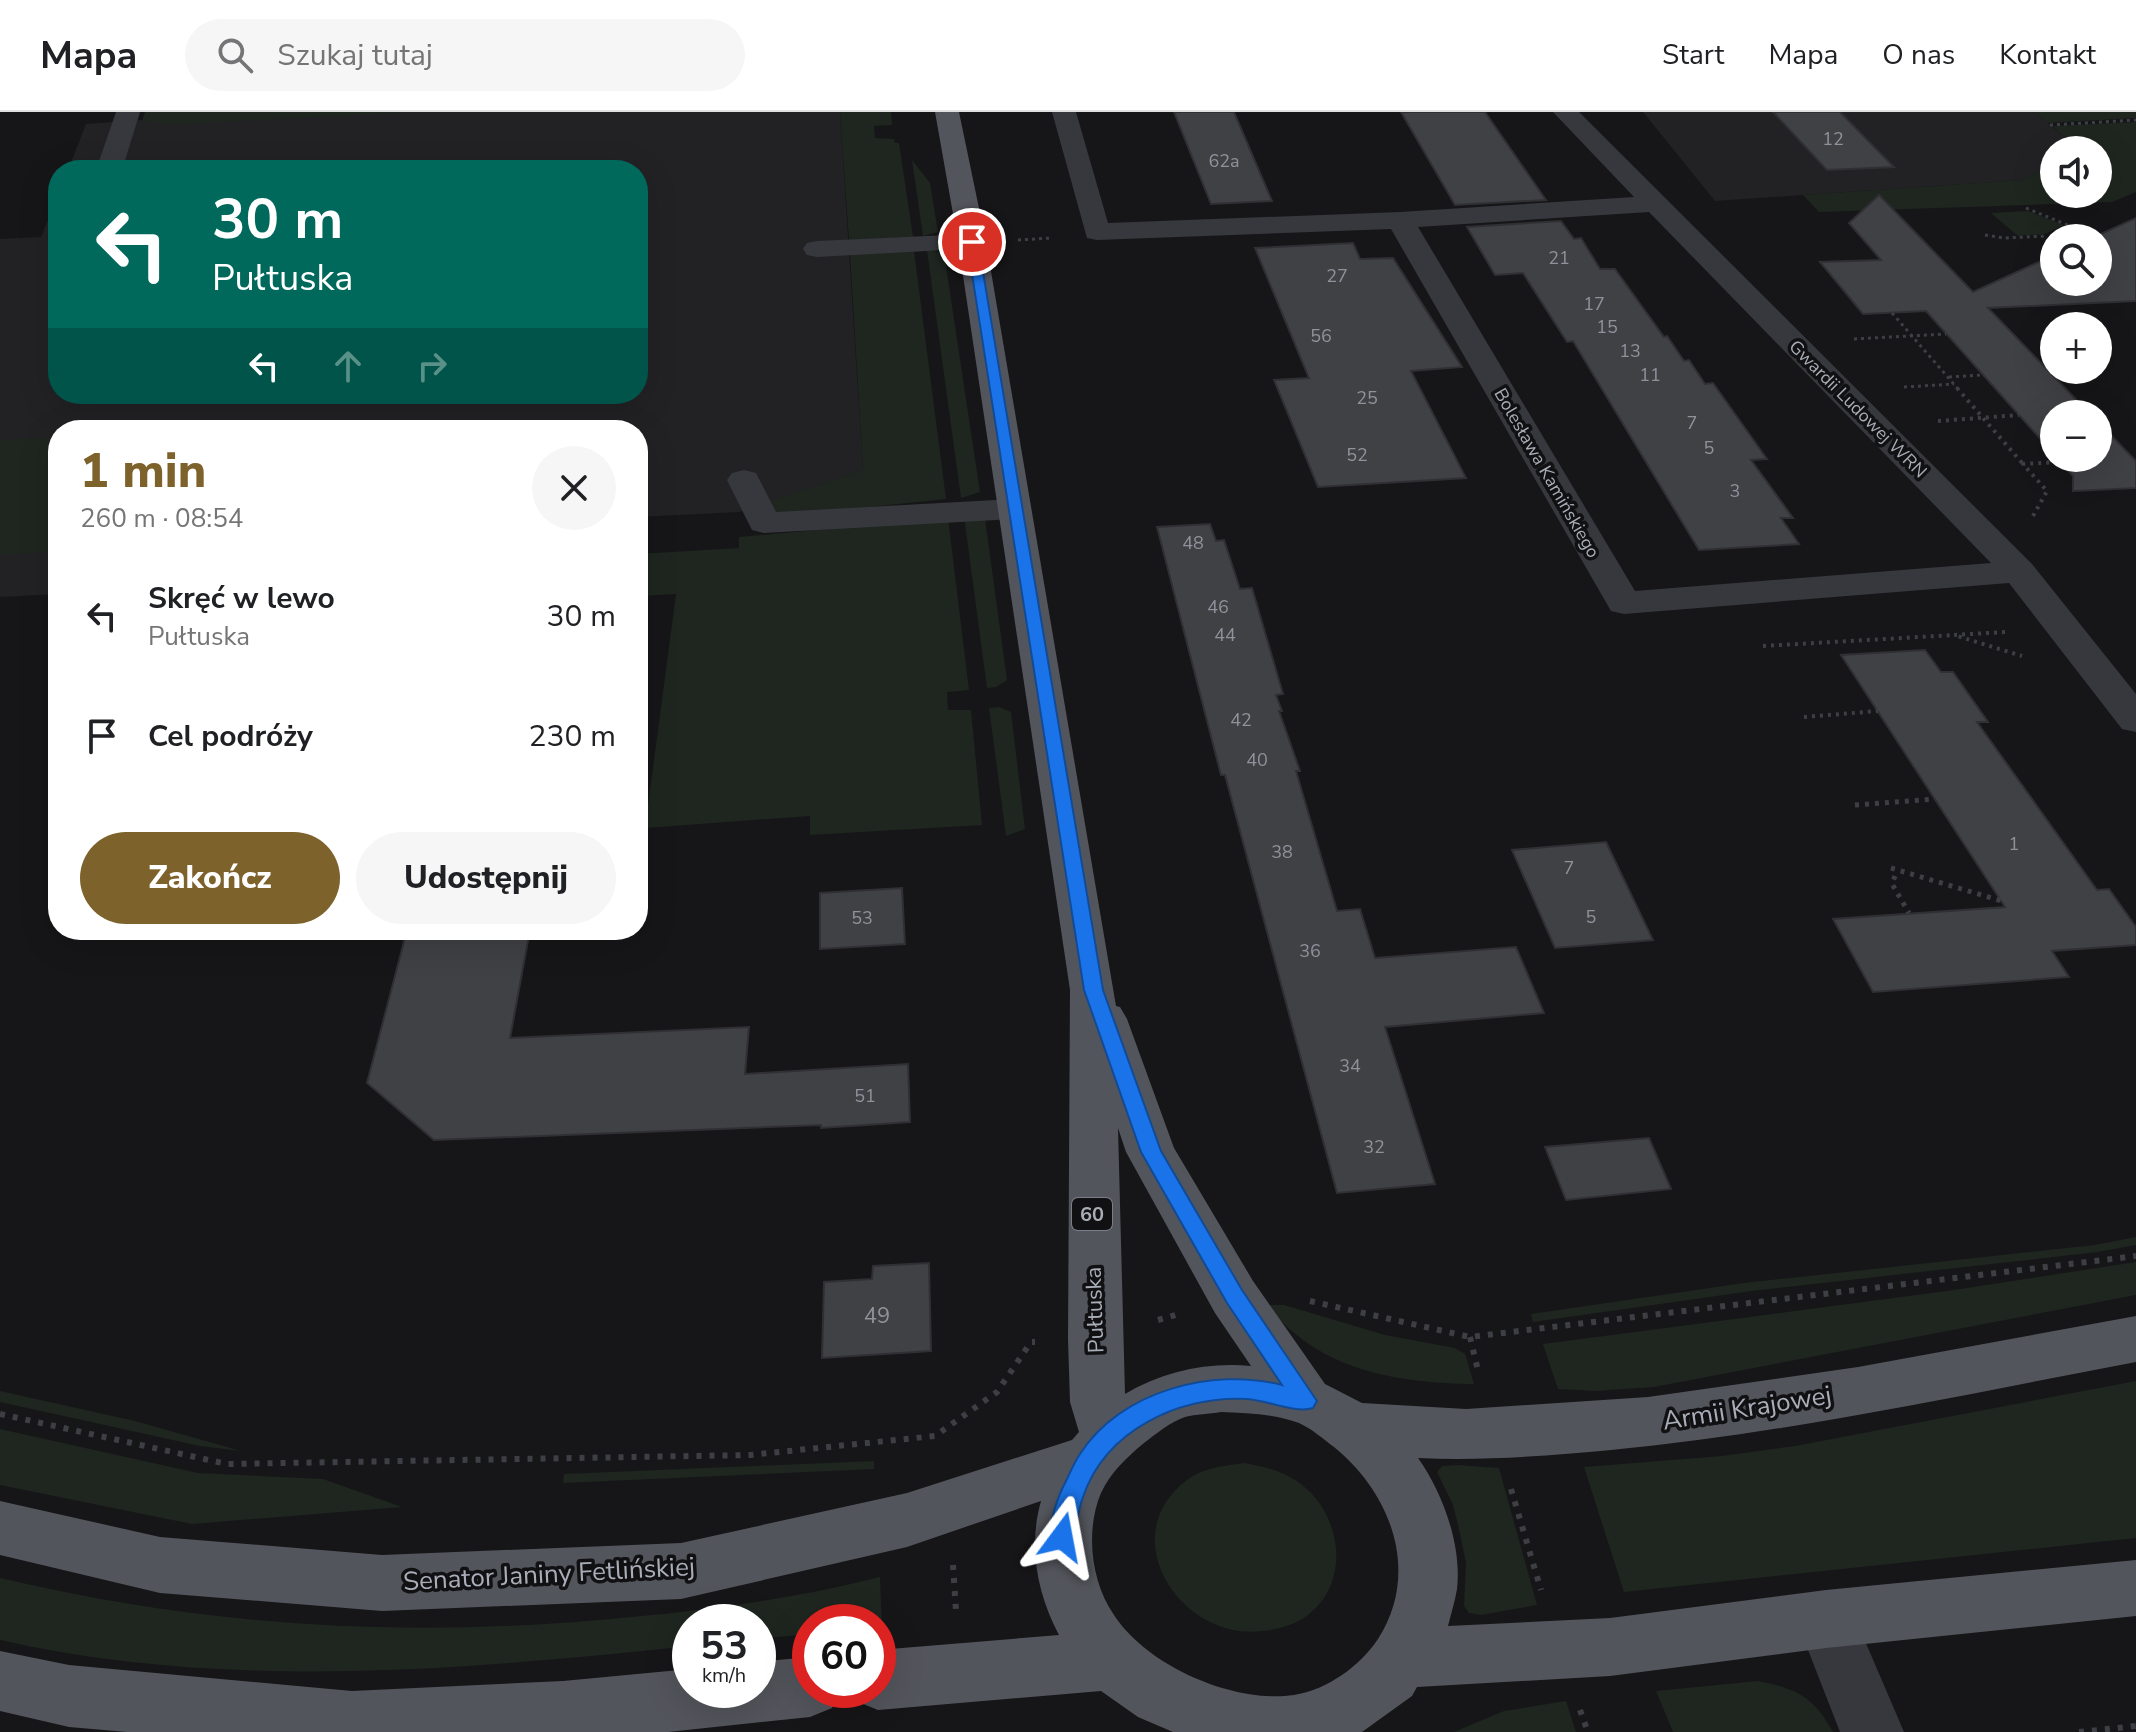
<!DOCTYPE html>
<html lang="pl">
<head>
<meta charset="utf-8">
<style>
	body { margin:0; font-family:"Nunito Sans",sans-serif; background:#f6f6f6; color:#202124; height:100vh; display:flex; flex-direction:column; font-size:30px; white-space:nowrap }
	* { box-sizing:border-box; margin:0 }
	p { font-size:26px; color:#757577 }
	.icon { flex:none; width:44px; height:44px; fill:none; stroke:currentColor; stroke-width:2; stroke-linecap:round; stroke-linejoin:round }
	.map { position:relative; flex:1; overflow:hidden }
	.side { position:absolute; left:48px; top:308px; width:600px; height:520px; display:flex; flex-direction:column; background:#fff; border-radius:32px; box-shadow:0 8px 32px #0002 }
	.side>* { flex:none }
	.hud { position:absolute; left:48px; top:48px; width:600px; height:244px; border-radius:32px; box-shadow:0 8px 32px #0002; background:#00695c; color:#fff; overflow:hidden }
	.controls { position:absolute; left:2040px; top:24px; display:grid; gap:16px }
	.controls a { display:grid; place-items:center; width:72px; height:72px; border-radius:50%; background:#fff; box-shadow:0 8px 32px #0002; font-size:40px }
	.speed { position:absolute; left:672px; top:1492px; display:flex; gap:16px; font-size:40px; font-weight:700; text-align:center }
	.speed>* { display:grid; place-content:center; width:104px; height:104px; border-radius:50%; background:#fff; box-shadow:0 8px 32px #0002; line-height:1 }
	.speed small { font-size:20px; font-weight:400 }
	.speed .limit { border:12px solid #d22; background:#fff; color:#111 }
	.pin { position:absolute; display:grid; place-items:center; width:68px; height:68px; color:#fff; margin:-34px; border:4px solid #fff; border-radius:50%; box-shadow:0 2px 8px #0007 }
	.me { position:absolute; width:88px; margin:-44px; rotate:13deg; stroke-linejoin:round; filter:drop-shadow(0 0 6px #0008) }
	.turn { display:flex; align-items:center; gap:28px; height:168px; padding:0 32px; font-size:36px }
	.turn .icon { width:104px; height:104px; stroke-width:2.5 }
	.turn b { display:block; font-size:56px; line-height:68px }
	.lanes { display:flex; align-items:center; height:76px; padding:0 32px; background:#0003; justify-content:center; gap:40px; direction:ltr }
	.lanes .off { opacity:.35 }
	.round { display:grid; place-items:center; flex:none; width:84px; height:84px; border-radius:42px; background:#f6f6f6 }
	.head { display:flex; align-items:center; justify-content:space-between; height:136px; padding:0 32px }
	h1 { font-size:48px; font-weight:800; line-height:60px; color:#7e622b }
	.cta { display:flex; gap:16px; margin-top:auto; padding:16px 32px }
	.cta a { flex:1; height:92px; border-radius:48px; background:#7e622b; color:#fff; font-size:32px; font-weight:800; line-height:92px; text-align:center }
	.cta a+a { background:#f6f6f6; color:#202124 }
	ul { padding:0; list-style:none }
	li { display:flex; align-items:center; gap:24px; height:120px; padding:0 32px }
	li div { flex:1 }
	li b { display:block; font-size:30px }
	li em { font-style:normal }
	header { display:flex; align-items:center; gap:48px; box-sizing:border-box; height:112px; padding:0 40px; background:#fff; border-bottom:2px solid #e0e0e0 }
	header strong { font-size:38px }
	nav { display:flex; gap:44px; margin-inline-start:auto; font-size:28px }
	.search { width:560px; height:72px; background:#f6f6f6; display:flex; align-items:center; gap:20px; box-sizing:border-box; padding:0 28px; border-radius:44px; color:#757577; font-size:30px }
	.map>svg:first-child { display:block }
</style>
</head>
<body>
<header>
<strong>Mapa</strong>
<div class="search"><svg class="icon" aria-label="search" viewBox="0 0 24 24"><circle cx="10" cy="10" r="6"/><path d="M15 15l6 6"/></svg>Szukaj tutaj</div>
<nav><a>Start</a><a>Mapa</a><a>O nas</a><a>Kontakt</a></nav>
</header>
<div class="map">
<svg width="2136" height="1620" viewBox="0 0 2136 1620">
	<rect width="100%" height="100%" fill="#161618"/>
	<g fill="#222225">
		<polygon points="257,0 840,0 863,358 739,400 638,405 638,318 58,318 58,482 0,485 0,127 41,125 58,83 58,282 638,282 638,58 68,58 86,12"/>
		<polygon points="1643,0 2035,0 2080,38 2054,38 2054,53 2023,68 1715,89"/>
	</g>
	<g fill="#1e261f">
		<polygon points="145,0 411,0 169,13 142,9"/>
		<polygon points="840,0 891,0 892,13 874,14 875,26 894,27 895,31 899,31 913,125 849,128"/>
		<polygon points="2035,0 2136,0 2136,6 2048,11"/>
		<polygon points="2136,10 2136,80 2112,90 1819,100 1803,83 2022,68 2054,53 2054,82 2098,82 2098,38 2080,38 2052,14"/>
		<polygon points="912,48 930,71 938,120 923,124"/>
		<polygon points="2028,99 2064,113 2045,122 2018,124 1991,101"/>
		<polygon points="927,138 944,141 980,380 961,386"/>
		<polygon points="914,139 946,387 774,405 767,390 863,358 850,142"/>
		<polygon points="338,309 335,318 180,318"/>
		<polygon points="58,325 58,439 0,443 0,328"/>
		<polygon points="964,404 985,407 1007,568 996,575 987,576"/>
		<polygon points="948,406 969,578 947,580 948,598 971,598 982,713 810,723 810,704 645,716 676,482 638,484 638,442 739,436 739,425"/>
		<polygon points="999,595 1011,600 1025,717 1006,724 989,596"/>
		<polygon points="2136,1125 2136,1133 2098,1140 1752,1179 1533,1210 1531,1202 1744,1171 2095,1133"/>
		<polygon points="2136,1150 2136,1183 1654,1275 1594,1279 1558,1277 1543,1232 1947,1179"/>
		<path d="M1267 1193H1284L1385 1223 1455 1236 1465 1242 1474 1272C1395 1271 1318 1258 1267 1193Z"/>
		<polygon points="2136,1269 2136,1426 1624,1480 1584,1355 1722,1344 1795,1334"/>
		<polygon points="0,1279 135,1309 241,1339 200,1334 0,1290"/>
		<polygon points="0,1317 198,1361 323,1367 402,1395 192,1412 0,1373"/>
		<polygon points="874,1349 874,1357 563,1371 564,1362"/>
		<path d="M1245 1351C1266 1355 1283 1359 1301 1372 1342 1403 1351 1470 1308 1503 1295 1513 1279 1517 1263 1519 1181 1530 1112 1424 1187 1368 1204 1355 1225 1354 1245 1351Z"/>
		<polygon points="1458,1353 1499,1356 1537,1493 1481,1503 1469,1501 1464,1494 1466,1451 1459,1417 1453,1393 1437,1360 1442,1354"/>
		<path d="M880 1465 882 1519H878V1510H810V1522L758 1527V1510H690V1534C462 1558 225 1579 0 1528V1466C218 1517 419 1527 642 1504 723 1496 801 1485 880 1465Z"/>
		<path d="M1758 1569C1797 1577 1813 1584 1833 1620H1673L1656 1579Z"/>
		<polygon points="1566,1589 1576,1620 1454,1620 1504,1599"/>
	</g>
	<g fill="#404145" stroke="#303034" stroke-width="2">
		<polygon points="1174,0 1234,0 1272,89 1211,92"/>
		<polygon points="1401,0 1485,0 1546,88 1455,93"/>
		<polygon points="1773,0 1840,0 1894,55 1827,58"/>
		<polygon points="1879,83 1973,180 2054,143 2054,170 2098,170 2098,126 2092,126 2136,106 2136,189 1988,196 2090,302 2054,302 2054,342 1926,199 1863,202 1820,150 1881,148 1849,111"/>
		<polygon points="1561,109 1574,127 1581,126 1600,157 1615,157 1664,225 1667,224 1684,249 1689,248 1705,272 1713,271 1767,347 1751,348 1793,406 1781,406 1799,432 1699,438 1573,229 1567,230 1523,161 1495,163 1467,115"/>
		<polygon points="1353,131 1360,147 1393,146 1462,255 1411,259 1466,366 1318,375 1274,268 1309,266 1255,136"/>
		<polygon points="2098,310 2136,349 2136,376 2073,379 2073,364 2058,346 2098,346"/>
		<polygon points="1210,412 1216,429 1224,428 1240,477 1252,476 1283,582 1276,583 1282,599 1279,599 1300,659 1296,659 1337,799 1360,797 1375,846 1516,835 1544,901 1385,915 1435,1072 1337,1081 1225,663 1221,663 1157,415"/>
		<polygon points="1925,538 1941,560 1953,560 1988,610 1977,610 2097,778 2109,777 2136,815 2136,833 2052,839 2069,865 1873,880 1833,807 2005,795 1841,543"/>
		<polygon points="1606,730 1653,828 1555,836 1512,738"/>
		<polygon points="902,776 905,832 820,837 820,781"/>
		<polygon points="407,818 530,818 510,926 749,915 745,962 908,952 910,1010 821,1016 821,1013 434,1028 367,971"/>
		<polygon points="1649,1026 1671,1077 1566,1088 1545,1035"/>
		<polygon points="929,1151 931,1239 822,1246 824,1170 872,1167 873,1154"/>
	</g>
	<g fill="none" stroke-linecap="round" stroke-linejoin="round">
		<g stroke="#3d3f44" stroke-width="3" stroke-dasharray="3 4" stroke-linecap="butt">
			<polyline points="2050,13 2136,8"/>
			<polyline points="2026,96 2070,114"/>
			<polyline points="1985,123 2004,126 2047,124"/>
			<polyline points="1018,128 1052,126"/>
			<polyline points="1892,201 1959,278"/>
			<polyline points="1854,227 1946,222"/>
			<polyline points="1949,265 1982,263"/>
			<polyline points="1904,275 1954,272"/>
		</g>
		<g stroke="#3d3f44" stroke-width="4" stroke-dasharray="3 5" stroke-linecap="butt">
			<polyline points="1957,276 2023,352"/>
			<polyline points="1938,309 2019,303"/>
			<polyline points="2033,404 2047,379 2023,352 2061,350"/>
			<polyline points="2005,520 1954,523 2022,544"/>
			<polyline points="1763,534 1954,523"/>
			<polyline points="1804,605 1878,599"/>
		</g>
		<g stroke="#3d3f44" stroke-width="5" stroke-dasharray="4 6" stroke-linecap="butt">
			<polyline points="1855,693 1935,687"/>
			<polyline points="1891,756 2002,789"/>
			<polyline points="1895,764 1892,772 1909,801"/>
		</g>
		<g stroke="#3d3f44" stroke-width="6" stroke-dasharray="5 8" stroke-linecap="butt">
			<polyline points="1310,1189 1470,1225 2136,1144"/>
			<polyline points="1158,1208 1179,1202"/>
			<polyline points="1470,1225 1479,1263"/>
			<polyline points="0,1302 227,1352 750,1343 935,1324 997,1280 1031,1230 1035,1230"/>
			<polyline points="1511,1377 1541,1478"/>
			<polyline points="953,1453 956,1499"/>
			<polyline points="1580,1598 1588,1620"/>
			<polyline points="2079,1620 2136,1614"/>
		</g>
		<g fill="#37383d" fill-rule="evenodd">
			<polygon points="116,0 140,0 122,58 96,58"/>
			<path d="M1052 0H1076L1108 111 1400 100 1634 85 1553 0H1579L2032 452 2136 582V620L2122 617 2009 471 1624 502 1611 499 1391 117 1097 128 1087 126ZM1649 100 1991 451 1635 479 1418 115Z"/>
			<polygon points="972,122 982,124 986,130 982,136 817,145 807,143 803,137 807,131 817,129"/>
			<polygon points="744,358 756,361 776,400 1014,387 1026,390 1031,397 1026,404 1014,407 764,421 752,418 727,368 732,361"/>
			<polygon points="1826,1478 1847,1487 1904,1620 1840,1620 1796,1507 1805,1487"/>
		</g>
		<g fill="#53555c" fill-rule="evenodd">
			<path d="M935 0H959L986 130 1116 894 1120 895 1127 907 1174 1036 1253 1169 1325 1272 1362 1291 1466 1297 1648 1285 1858 1255 2136 1204V1250C1962 1283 1788 1321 1611 1338 1547 1344 1482 1349 1418 1346 1443 1381 1462 1434 1457 1477 1455 1489 1451 1502 1448 1514L1610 1506 1826 1478 2136 1448V1504L1826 1536 1610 1564 1417 1575 1412 1584 1362 1620H1173L1138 1605 1101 1579 878 1598 856 1589 851 1578H878V1538L1059 1523C1037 1481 1028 1435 1041 1389L907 1435 681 1487 382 1499 160 1481 0 1443V1389L160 1425 382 1443 681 1431 907 1381 1072 1328 1079 1320 1070 1290 1068 1227 1070 878 958 130ZM1118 1016 1126 1040 1215 1201 1251 1254C1207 1250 1164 1259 1125 1282ZM1221 1300C1246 1301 1275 1302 1299 1311 1312 1317 1322 1326 1334 1335 1391 1381 1421 1460 1378 1527 1360 1554 1327 1578 1294 1583 1234 1592 1147 1554 1114 1503 1091 1470 1085 1419 1101 1381 1110 1361 1127 1345 1144 1331 1156 1322 1170 1310 1185 1305 1196 1302 1209 1302 1221 1300Z"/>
			<polygon points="0,1539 69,1553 352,1579 563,1569 690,1557 690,1578 758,1578 758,1550 810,1545 810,1578 840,1578 832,1596 810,1605 668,1620 127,1620 69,1615 0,1599"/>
		</g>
	</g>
	<path fill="#1a73e8" stroke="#114b97" stroke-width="2" d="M972 127 978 130 1103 878 1161 1039 1242 1178 1317 1289 1313 1296C1295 1302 1267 1288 1247 1287 1180 1284 1106 1317 1083 1385 1077 1401 1077 1418 1070 1433L1062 1436 1053 1433C1046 1418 1056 1390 1063 1375 1069 1364 1073 1352 1080 1342 1120 1279 1213 1255 1282 1273L1227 1191 1141 1040 1084 878 967 130Z"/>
	<g text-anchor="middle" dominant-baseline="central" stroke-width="7" stroke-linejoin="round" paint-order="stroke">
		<g font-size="18" fill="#8e929b">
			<text x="1833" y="27">12</text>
			<text x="1224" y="49">62a</text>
			<text x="1559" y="146">21</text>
			<text x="1337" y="164">27</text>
			<text x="1594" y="192">17</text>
			<text x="1607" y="215">15</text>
			<text x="1321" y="224">56</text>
			<text x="1630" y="239">13</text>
			<text x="1650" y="263">11</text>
			<text x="1367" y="286">25</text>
			<text x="1692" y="311">7</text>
			<text x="1709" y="336">5</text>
			<text x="1357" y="343">52</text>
			<text x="1735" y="379">3</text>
			<text x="1193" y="431">48</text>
			<text x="1218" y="495">46</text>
			<text x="1225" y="523">44</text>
			<text x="1241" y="608">42</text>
			<text x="1257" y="648">40</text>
			<text x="2014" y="732">1</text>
			<text x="1282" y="740">38</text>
			<text x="1569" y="756">7</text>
			<text x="1591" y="805">5</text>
			<text x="862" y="806">53</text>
			<text x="1310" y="839">36</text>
			<text x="1350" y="954">34</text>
			<text x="865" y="984">51</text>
			<text x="1374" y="1035">32</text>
		</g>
		<g font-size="18" fill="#a8adb8" stroke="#111113">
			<text transform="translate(1858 297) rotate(45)">Gwardii Ludowej WRN</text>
			<text transform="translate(1547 361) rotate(60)">Bolesława Kamińskiego</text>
		</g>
		<rect fill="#111113" stroke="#7b7e86" stroke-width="2" x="1072" y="1086" width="40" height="32" rx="6"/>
		<g font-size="20" font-weight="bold" fill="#a8adb8">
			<text x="1092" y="1102">60</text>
		</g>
		<g font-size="22" fill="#a8adb8" stroke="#111113">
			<text transform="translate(1095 1198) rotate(-92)">Pułtuska</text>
		</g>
		<g font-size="22" fill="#8e929b">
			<text x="877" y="1204">49</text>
		</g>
		<g font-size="26" fill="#a8adb8" stroke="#111113">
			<text transform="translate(1747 1296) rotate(-9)">Armii Krajowej</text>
			<text transform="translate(549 1462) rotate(-3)">Senator Janiny Fetlińskiej</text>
		</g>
	</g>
</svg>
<div class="controls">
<a><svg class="icon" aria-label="sound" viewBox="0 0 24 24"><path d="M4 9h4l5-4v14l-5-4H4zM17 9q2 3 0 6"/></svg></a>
<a><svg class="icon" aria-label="search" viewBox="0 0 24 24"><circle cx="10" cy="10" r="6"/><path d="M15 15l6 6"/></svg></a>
<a>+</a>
<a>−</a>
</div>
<div class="speed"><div>53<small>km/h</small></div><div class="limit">60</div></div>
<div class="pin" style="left:972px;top:130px;background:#d93025"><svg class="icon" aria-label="arrive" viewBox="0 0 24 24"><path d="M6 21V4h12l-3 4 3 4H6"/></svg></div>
<svg class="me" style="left:1062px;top:1425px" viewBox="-20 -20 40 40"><path d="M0-17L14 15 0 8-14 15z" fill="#1a73e8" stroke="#fff" stroke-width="4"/></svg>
<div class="hud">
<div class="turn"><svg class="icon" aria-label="left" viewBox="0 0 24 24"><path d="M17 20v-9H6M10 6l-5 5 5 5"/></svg><div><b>30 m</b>Pułtuska</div></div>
<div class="lanes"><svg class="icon" aria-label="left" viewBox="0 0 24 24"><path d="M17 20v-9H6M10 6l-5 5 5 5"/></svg><svg class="icon off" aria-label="ahead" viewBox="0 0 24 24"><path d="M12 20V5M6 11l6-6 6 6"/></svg><svg class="icon off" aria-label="right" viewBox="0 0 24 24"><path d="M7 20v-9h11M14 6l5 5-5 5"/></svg></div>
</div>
<section class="side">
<div class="head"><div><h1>1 min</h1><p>260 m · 08:54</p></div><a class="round"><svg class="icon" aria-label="close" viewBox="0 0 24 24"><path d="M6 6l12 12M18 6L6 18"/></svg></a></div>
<ul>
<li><svg class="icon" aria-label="left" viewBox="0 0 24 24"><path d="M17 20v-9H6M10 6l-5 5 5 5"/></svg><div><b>Skręć w lewo</b><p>Pułtuska</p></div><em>30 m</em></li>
<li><svg class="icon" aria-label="arrive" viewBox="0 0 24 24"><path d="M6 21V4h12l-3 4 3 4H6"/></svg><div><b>Cel podróży</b></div><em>230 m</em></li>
</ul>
<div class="cta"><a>Zakończ</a><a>Udostępnij</a></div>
</section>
</div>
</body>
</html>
